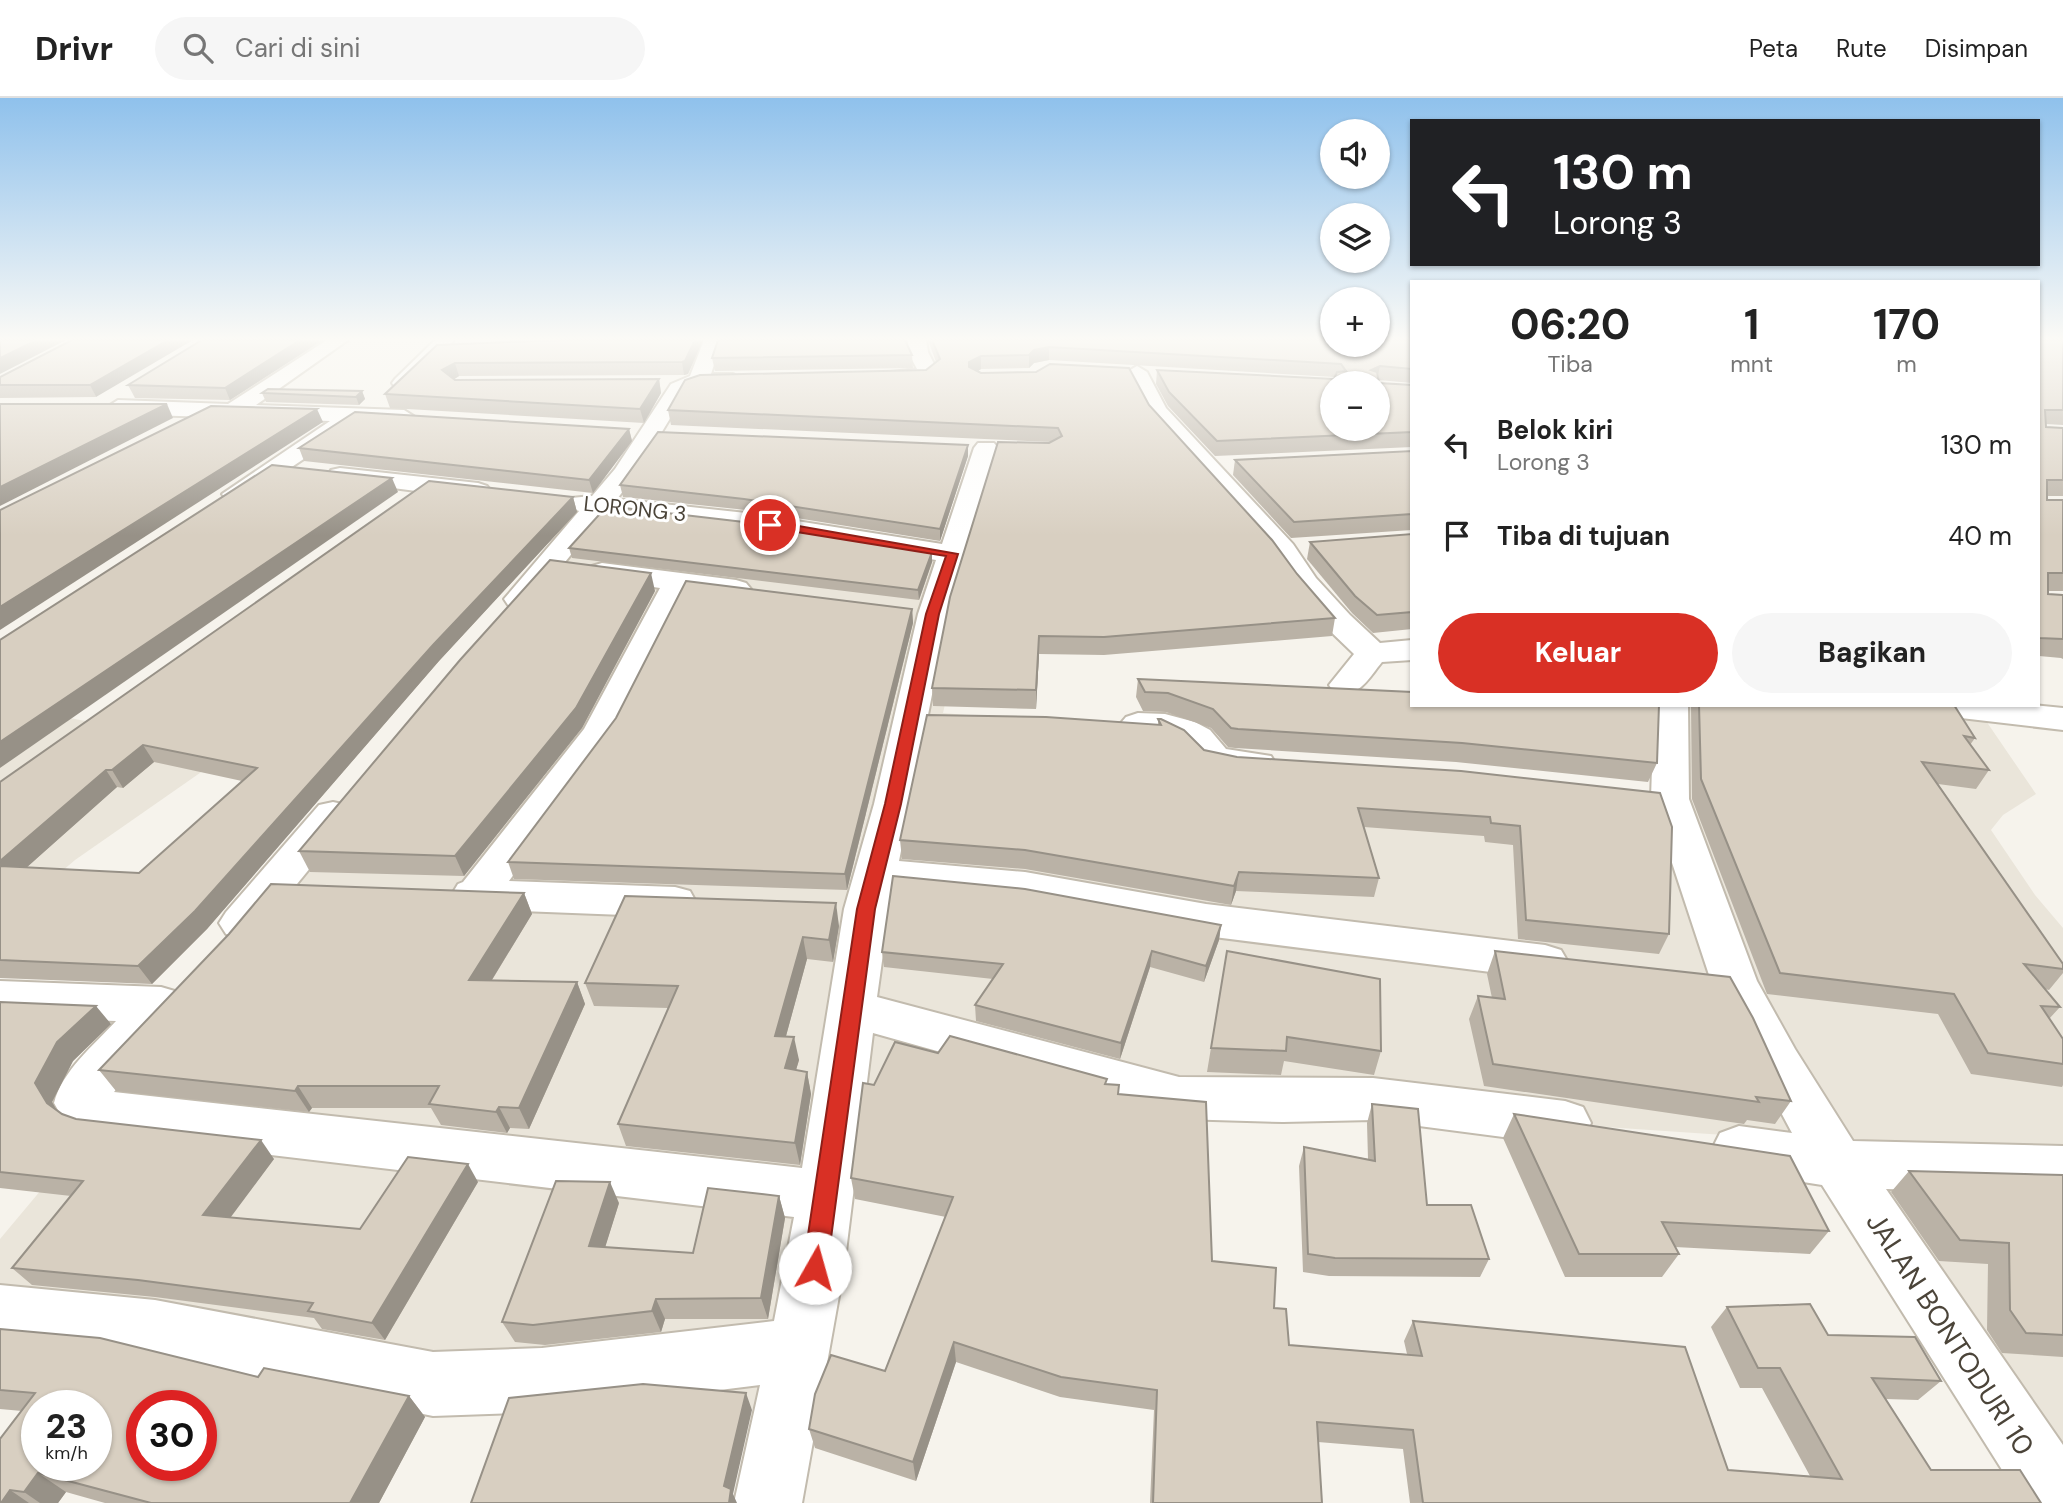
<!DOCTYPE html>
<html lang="id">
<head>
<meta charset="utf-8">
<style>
	body { margin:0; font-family:"DM Sans",sans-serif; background:#f6f6f6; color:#222; height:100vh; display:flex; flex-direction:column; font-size:26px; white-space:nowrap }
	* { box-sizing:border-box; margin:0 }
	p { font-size:23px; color:#767676 }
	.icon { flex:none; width:38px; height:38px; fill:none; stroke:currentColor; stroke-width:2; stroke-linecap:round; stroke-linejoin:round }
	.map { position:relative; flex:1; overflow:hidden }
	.details { position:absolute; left:1410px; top:182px; width:630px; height:427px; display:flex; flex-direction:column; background:#fff; border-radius:0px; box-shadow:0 2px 5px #0004 }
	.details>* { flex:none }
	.top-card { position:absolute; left:1410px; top:21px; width:630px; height:147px; border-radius:0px; box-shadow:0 2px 5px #0004; background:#202124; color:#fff; overflow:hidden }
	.fabs { position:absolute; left:1320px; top:21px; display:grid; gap:14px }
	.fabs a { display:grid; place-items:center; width:70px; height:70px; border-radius:50%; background:#fff; box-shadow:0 2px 5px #0004; font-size:35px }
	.speed { position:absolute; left:21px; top:1292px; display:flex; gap:14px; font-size:35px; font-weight:700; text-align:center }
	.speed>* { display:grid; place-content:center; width:91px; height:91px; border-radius:50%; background:#fff; box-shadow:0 2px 5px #0004; line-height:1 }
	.speed small { font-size:18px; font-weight:400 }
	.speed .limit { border:10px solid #d22; background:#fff; color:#111 }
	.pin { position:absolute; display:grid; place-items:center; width:60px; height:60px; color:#fff; margin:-30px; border:4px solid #fff; border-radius:50%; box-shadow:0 2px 7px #0007 }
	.me { position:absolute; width:77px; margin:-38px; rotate:7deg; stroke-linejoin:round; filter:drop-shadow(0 0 5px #0008) }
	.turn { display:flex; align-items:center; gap:24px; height:147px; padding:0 28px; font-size:32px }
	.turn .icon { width:91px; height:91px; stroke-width:2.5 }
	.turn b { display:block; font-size:49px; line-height:60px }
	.eta { display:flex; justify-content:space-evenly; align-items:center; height:119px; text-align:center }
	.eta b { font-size:42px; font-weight:700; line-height:49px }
	.cta { display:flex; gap:14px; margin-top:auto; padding:14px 28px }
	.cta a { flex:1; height:80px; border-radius:42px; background:#d93025; color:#fff; font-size:28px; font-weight:700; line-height:80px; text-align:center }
	.cta a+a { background:#f6f6f6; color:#222 }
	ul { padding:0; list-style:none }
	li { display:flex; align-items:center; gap:21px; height:91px; padding:0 28px }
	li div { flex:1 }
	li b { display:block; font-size:26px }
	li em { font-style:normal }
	header { display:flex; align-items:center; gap:42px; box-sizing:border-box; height:98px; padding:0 35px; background:#fff; border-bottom:2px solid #e0e0e0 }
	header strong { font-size:33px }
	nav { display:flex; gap:38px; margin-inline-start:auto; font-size:24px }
	.search { width:490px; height:63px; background:#f6f6f6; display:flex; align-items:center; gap:18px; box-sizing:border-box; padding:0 24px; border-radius:38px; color:#767676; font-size:26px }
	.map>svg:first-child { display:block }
</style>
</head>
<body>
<header>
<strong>Drivr</strong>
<div class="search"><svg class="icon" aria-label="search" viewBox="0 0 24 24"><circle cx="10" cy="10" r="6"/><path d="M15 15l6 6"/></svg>Cari di sini</div>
<nav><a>Peta</a><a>Rute</a><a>Disimpan</a></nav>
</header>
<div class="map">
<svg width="2063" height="1405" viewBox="0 0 2063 1405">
	<rect width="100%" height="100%" fill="#f6f3ec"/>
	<g fill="#eae5da">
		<polygon points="602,418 924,452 975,473 943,615 1113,629 1222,643 1285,675 1701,733 1661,657 1676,607 2014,607 1982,617 2036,696 2003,717 1991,732 2035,797 2063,830 2063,1405 1827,1044 1457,1019 904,953 772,1313 575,1289 0,1198 0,1141 108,1012 285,778"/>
		<polygon points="0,606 165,639 230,654 75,762 0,826"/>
	</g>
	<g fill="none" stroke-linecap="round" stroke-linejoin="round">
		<g stroke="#c2bbae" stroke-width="4">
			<g id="minor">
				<polygon points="327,242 348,242 256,307 404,312 415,319 404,326 352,324 350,330 244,401 226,401 222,396 330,323 118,316 107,309 118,302 228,306"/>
				<polygon points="435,242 454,242 409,289 395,289 392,285 395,281"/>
				<path d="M704 242H722L711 276H733L743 282 733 288H702L686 294 637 375 617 401 746 415 942 446 974 350 978 345H994L998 350 948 516 899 763 1025 774 1206 806 1545 847 1561 852 1568 864 1561 876 1545 881 1206 838 1025 804 892 791 877 899 1179 979 1373 980 1565 1003 1583 1009 1591 1025 1583 1041 1565 1047 1373 1022 1283 1024 1179 1021 873 935 844 1170 802 1405H734L760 1287 542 1314 433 1318 155 1262 0 1247V1187L155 1202 433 1254 542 1250 774 1223 794 1119 85 1035 67 1028 54 1005C62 973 94 947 116 923L0 919V883L161 889 178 894 185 907 178 920 155 925 160 934 153 947 114 994 802 1070 844 811 874 706 918 516 936 462 746 431 605 415 530 507 519 510 508 507 504 501 579 413 571 410 567 405 571 400 592 398 615 371 671 286 690 278Z"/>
				<path d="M908 242H926L928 254 938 274C928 288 889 288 873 284L870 280 873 276 917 271 908 254Z"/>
				<path d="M1137 268 1147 274 1166 310 1293 446 1316 480 1350 517 1380 545 1412 542V562L1382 564C1367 582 1360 600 1334 594L1329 587 1354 556 1328 531 1296 492 1272 457 1150 320 1138 302 1127 274Z"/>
				<polygon points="340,370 478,385 487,388 491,393 487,398 478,401 331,382 328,377 331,372"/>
				<polygon points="602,465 736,482 746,485 751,491 746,497 736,500 687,494 618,634 509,783 675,789 690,793 696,804 690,815 675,819 473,811 458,806 452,796 458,786 463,784 584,631 660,490 592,480 588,474 592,468"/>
				<polygon points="1654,607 1688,607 1689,701 1757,883 1795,951 1853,1043 2063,1048 2063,1096 1886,1091 2063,1347 2063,1405 2023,1405 1822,1087 1739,1074 1720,1067 1712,1051 1720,1035 1739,1028 1792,1035 1711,883 1651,701"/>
				<polygon points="1918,607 2033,607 2063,610 2063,632 1935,617 1923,614"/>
				<polygon points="1138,615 1165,616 1195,624 1210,632 1226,651 1271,658 1276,666 1271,674 1258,677 1202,668 1184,648 1169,640 1126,633 1120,626 1126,619"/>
				<polygon points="333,704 347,707 353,716 347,725 256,836 241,841 226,836 219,825 226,814 319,707"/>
			</g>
		</g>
		<use href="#minor" fill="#fff" fill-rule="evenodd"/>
	</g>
	<g fill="#bab2a6" fill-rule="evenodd">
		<polygon points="72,242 96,299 0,300 0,279"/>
		<polygon points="323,242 230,302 135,300 128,287"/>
		<polygon points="703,242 688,276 684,277 459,278 454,281 659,281 661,295 644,325 390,310 385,296 437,247"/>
		<polygon points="928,242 1412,242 1412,285 1379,282 1379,285 1412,287 1412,349 1215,358 1168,308 1156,286 1157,272 1334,281 1335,279 1049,262 1034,265 1029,270 981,271 978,273 981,275 1149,307 1335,520 1332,538 1104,557 1039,556 1036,611 933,608 932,590 1049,345 1051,344 671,327 668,312 926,272 936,264"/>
		<polygon points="2039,242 2063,242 2063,327 2046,326 2046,329 2063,330 2063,398 2047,398 2047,402 2063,402 2063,493 2048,493 2048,496 2063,497 2063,561 2061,560 2039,558"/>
		<polygon points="906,244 912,257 913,270 715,273 712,260"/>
		<polygon points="362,293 365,301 359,307 266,304 262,295"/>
		<polygon points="629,331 632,343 593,395 304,363 299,350"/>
		<polygon points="968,347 968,358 940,443 746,412 623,399 620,387"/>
		<polygon points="1412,353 1412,432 1291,440 1233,377 1235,362"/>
		<path d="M573 399 577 414 439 563 207 831 152 886 0 880V684ZM154 664 242 683 139 775 27 769 117 689 123 690Z"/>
		<polygon points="1412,436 1412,531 1373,535 1352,515 1307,461 1310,444"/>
		<polygon points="569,450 932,464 919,502 572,460"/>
		<polygon points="655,493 582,630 464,778 310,774 299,753"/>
		<polygon points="912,511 913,525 847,792 514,781 508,764"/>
		<polygon points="1138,581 1657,665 1648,684 1456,664 1235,650 1228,649 1211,630 1166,614 1143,613 1136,599"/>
		<polygon points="1691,607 1954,607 1975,640 1970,647 1989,672 1976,691 1938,686 2063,866 2063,875 2049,892 2045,891 2060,909 2049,921 2063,941 2063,987 2062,989 1971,976 1938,916 1767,896 1692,701"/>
		<polygon points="1158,621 1204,652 1237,659 1461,673 1669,836 1659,856 1518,841 1513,747 1485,744 1484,738 1364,729 1379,780 1374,799 1236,793 1231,807 1025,771 902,761 900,742 1158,626"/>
		<polygon points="524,795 532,816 492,882 577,884 585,906 529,1031 510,1030 507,1035 441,1027 431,1010 312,1010 309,1014 116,993 99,972"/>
		<polygon points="1221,827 1219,842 1204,884 1150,869 1120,961 976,923 975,907 993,881 884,869 882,854"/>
		<polygon points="839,828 833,864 807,861 786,938 799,962 796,972 807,974 811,996 800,1067 626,1048 618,1026 668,910 594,908 585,885"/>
		<polygon points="1227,853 1381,953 1374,977 1284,963 1281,977 1207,974"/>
		<polygon points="1495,853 1791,1003 1775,1026 1747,1022 1744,1026 1484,988 1469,921 1478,898 1492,900 1487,876"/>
		<polygon points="0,904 111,926 73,963 52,1004 56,1012 62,1016 76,1021 274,1061 230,1119 360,1131 478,1084 385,1242 322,1231 314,1220 155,1199 32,1187 12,1170 71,1098 0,1090"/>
		<polygon points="938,955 1107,986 1119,996 1212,1163 1274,1210 1289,1247 1407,1256 1404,1243 1413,1223 1728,1372 1810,1378 1762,1290 1740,1290 1711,1229 1727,1209 1828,1237 1941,1283 1918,1302 1886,1301 1931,1372 2041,1405 1410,1405 1403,1351 1318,1344 1322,1405 1150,1405 1154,1312 1060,1299 956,1264 916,1383 815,1350 809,1331 885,1273 946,1119 855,1101 851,1080 874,987"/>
		<polygon points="1372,1006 1427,1107 1489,1161 1480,1179 1329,1178 1303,1174 1299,1068 1304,1049 1368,1061 1367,1025"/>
		<polygon points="1514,1016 1829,1133 1810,1156 1675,1149 1679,1156 1662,1179 1565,1179 1503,1040"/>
		<polygon points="1909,1073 2063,1077 2063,1259 2002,1255 1987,1232 1988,1166 1939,1163 1891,1094"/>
		<polygon points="779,1098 785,1120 768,1221 665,1221 661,1234 545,1247 515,1244 502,1224 619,1105 605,1149 693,1155"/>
		<polygon points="0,1231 258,1279 409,1298 425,1319 379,1405 105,1405 66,1394 58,1405 0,1405 22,1313 0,1311"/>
	</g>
	<g fill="#979187">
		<polygon points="37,242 66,242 0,276 0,260"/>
		<polygon points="168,242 193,242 96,299 90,287"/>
		<polygon points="300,242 323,242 230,302 225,290"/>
		<polygon points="695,242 703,242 688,276 684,277 682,264"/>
		<polygon points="1049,249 1049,262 1034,265 1029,270 1029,257 1034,252"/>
		<polygon points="981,258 981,271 970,278 969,264"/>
		<polygon points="455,265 459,278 447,286 442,272"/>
		<polygon points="1380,268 1377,281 1371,272"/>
		<polygon points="659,281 661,295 644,325 640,311"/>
		<polygon points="362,293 365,301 359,307 356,299"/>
		<polygon points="167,306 173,320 0,408 0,389"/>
		<polygon points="317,311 323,324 0,532 0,509"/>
		<polygon points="629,331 632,343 593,395 589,382"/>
		<polygon points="968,347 968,358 940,443 940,431"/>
		<polygon points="392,380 398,394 0,670 0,644"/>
		<polygon points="573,399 577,414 439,563 207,831 152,886 138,868 433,547"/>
		<polygon points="932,454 932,464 919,502 918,492"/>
		<polygon points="651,475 655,493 582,630 464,778 455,758"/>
		<polygon points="912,511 913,525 847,792 845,776"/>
		<polygon points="1039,538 1039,556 1036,611 1036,592"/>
		<polygon points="143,647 154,664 123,690 112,672"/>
		<polygon points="106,672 117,689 8,786 0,776 0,763"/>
		<polygon points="1239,774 1236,793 1231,807 1234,788"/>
		<polygon points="524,795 532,816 479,903 469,882"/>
		<polygon points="836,805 839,828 833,864 829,842"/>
		<polygon points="1221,827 1219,842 1204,884 1206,868"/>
		<polygon points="803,839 807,861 780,960 775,938"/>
		<polygon points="1152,853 1150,869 1120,961 1121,945"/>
		<polygon points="577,884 585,906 529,1031 519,1010"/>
		<polygon points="96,908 111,926 73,963 52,1004 63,1023 47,1005 35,985 57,944"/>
		<polygon points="794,939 799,962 790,992 785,970"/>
		<polygon points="807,974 811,996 800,1067 795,1045"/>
		<polygon points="298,988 312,1010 309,1014 295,993"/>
		<polygon points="499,1009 510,1030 507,1035 496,1014"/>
		<polygon points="261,1042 274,1061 219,1135 203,1117"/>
		<polygon points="468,1066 478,1084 385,1242 372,1225"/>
		<polygon points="610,1084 619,1105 599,1169 589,1148"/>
		<polygon points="779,1098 785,1120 768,1221 761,1200"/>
		<polygon points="656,1201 665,1221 661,1234 652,1213"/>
		<polygon points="954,1244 956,1264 916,1383 913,1364"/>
		<polygon points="746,1295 752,1312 733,1396 737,1405 729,1405 724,1388"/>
		<polygon points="409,1298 425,1319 379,1405 350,1405"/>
		<polygon points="38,1375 66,1394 58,1405 40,1405 24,1394"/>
		<polygon points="10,1392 29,1405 1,1405"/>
	</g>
	<g fill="#d8cfc1" stroke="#979187" stroke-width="2" fill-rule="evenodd">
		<polygon points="0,242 37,242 0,260"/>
		<polygon points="72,242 168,242 90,287 0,287 0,279"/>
		<polygon points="202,242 300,242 225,290 128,287"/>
		<polygon points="560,242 695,242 685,263 682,264 455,265 442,272 455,282 659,281 640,311 385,296 437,247"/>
		<polygon points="718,242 905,242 912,257 712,260"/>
		<path d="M932 242H1332V247H1377V242H1412V271L1380 268 1371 272 1377 274 1379 285 1412 287V334L1217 343 1169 294 1157 272 1334 281 1337 274 1346 273 1341 266 1049 249 1034 252 1029 257 981 258 969 264V269L981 275 1036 274 1050 266 1129 270 1149 307 1272 442 1297 476 1335 520 1104 539 1039 538 1036 592 932 590 950 499 998 344 1049 345 1062 338 1058 330 668 312 685 282 700 277 926 272 940 261ZM1332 285H1377V331H1332Z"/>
		<polygon points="2039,242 2063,242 2063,312 2045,312 2046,329 2063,330 2063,382 2047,382 2047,402 2063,402 2063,475 2048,475 2048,496 2063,497 2063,541 2039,540"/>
		<polygon points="268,291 362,293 356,299 262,295"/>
		<polygon points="0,306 167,306 0,389"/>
		<polygon points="211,308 317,311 0,509 0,412"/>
		<polygon points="355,314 629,331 589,382 299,350"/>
		<polygon points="658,334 968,347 940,431 744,401 620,387"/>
		<polygon points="1412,353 1412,416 1294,424 1235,362"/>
		<polygon points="272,367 392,380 0,644 0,542"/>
		<polygon points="429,383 573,399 433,547 195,813 138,868 0,862 0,768 139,775 257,670 143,647 112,672 106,672 0,763 0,684"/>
		<polygon points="607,408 744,424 932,454 918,492 569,450"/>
		<polygon points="1412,436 1412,514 1377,517 1355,498 1310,444"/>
		<polygon points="550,462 651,475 576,610 455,758 299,753 460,562"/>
		<polygon points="686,483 912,511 845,776 508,764 616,620"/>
		<polygon points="1138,581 1412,594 1412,607 1659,607 1657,665 1462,645 1238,631 1231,630 1213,611 1168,595 1145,594"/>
		<polygon points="1699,607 1954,607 1975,640 1964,638 1989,672 1922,664 2063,866 2063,871 2024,866 2060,909 2041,908 2063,941 2063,966 1988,955 1954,896 1780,875 1701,681"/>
		<polygon points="927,617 1046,619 1161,627 1158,621 1161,621 1184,632 1204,652 1237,659 1461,673 1660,695 1672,729 1669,836 1526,822 1520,728 1491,725 1490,719 1358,710 1379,780 1239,774 1234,788 1025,752 900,742"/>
		<polygon points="893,778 1025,791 1221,827 1206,868 1152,853 1121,945 975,907 1003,866 882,854"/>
		<polygon points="271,786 524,795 469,882 577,884 519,1010 499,1009 496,1014 429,1006 439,988 298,988 295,993 99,972 229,836"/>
		<polygon points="625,798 836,805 829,842 803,839 775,938 794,939 785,970 807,974 795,1045 618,1026 678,888 585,885"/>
		<polygon points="1227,853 1380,881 1381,953 1287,939 1286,953 1211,950"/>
		<polygon points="1495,853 1730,879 1753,920 1791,1003 1756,999 1759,1004 1493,966 1478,898 1505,901"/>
		<polygon points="0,904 96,908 57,944 35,985 47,1005 62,1016 76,1021 261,1042 203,1117 360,1131 408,1059 468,1066 372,1225 308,1213 313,1205 138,1182 12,1170 83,1083 0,1074"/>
		<polygon points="950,938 1107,981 1105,986 1119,987 1118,996 1206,1004 1212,1163 1276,1170 1274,1210 1286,1211 1289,1247 1422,1258 1413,1223 1685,1249 1728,1372 1842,1381 1780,1270 1758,1270 1727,1209 1810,1206 1828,1237 1915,1239 1941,1283 1872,1280 1931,1372 2020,1372 2041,1405 1423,1405 1413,1332 1317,1324 1322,1405 1153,1405 1157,1292 1061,1279 954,1244 913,1364 809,1331 815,1296 831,1257 885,1273 953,1099 851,1080 863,985 874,987 895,944 938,955"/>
		<polygon points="1372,1006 1418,1011 1427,1107 1471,1107 1489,1161 1335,1160 1308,1156 1304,1049 1375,1063"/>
		<polygon points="1514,1016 1790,1058 1829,1133 1662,1124 1679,1156 1579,1156"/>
		<polygon points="1909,1073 2063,1077 2063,1237 2026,1235 2010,1212 2009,1145 1960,1142"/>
		<polygon points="556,1083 610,1084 589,1148 693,1155 708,1090 779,1098 761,1200 656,1201 652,1213 533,1227 502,1224"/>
		<path d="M0 1231 100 1240 258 1279 264 1270 409 1298 350 1405H151L38 1375 24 1394 10 1392 1 1405H0V1341L35 1295 0 1292ZM37 1307H96V1367H37ZM142 1307H201V1367H142Z"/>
		<polygon points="643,1286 746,1295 724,1388 731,1391 729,1405 471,1405 509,1300"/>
	</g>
	<linearGradient id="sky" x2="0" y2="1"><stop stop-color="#8fc1ec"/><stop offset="0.55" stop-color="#fbfaf6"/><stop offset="1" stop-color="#fbfaf6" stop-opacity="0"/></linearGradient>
	<rect width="2063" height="438" fill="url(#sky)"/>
	<polygon fill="#d93025" stroke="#8d1f18" stroke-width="2" points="770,423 958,456 939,516 901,706 875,811 827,1170 824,1178 815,1182 807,1178 803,1170 857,811 885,706 926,516 946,458 766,429 764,427"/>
	<g text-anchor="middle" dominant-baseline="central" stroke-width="6" stroke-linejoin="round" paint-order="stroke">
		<g font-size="21" fill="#4b4439" stroke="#fff">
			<text transform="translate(635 411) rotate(6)">LORONG 3</text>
		</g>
		<g font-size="28" fill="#4b4439" stroke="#fff">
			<text transform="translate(1950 1236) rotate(57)">JALAN BONTODURI 10</text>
		</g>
	</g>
</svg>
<div class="fabs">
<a><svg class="icon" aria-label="sound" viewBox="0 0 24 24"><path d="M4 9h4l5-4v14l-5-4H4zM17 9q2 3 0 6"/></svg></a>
<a><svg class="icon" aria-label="layers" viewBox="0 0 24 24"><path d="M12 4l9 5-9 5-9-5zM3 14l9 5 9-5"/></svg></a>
<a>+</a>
<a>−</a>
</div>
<div class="speed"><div>23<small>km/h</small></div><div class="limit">30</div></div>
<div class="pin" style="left:770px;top:427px;background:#d93025"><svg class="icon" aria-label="arrive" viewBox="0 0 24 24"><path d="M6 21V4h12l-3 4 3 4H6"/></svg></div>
<svg class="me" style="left:815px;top:1170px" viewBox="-20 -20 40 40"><circle r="19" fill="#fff"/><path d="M0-13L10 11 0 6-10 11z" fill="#d93025"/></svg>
<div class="top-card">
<div class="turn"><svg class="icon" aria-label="left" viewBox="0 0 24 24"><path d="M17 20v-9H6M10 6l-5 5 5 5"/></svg><div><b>130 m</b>Lorong 3</div></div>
</div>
<section class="details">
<div class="eta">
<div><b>06:20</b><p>Tiba</p></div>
<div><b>1</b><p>mnt</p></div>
<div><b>170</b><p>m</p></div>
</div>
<ul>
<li><svg class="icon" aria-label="left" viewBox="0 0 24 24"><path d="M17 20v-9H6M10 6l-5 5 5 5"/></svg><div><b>Belok kiri</b><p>Lorong 3</p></div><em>130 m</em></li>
<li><svg class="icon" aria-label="arrive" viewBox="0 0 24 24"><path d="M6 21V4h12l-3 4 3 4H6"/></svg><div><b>Tiba di tujuan</b></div><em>40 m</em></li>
</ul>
<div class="cta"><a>Keluar</a><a>Bagikan</a></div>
</section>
</div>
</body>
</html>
